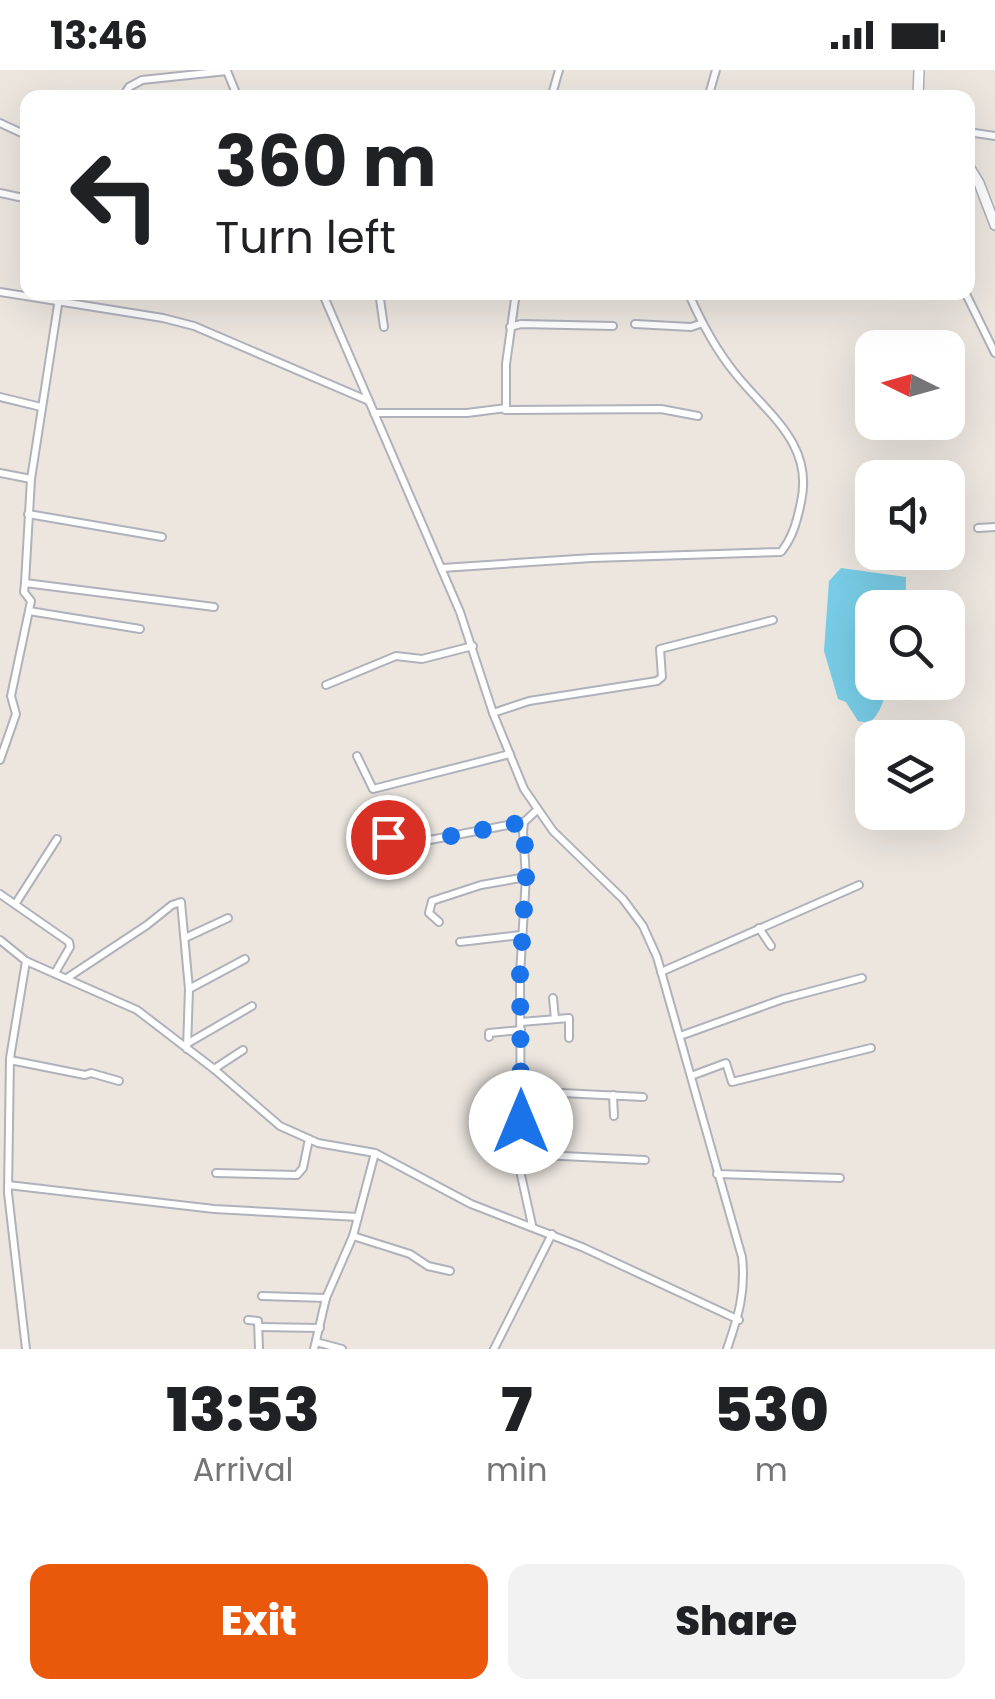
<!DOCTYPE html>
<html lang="en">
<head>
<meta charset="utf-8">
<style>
	body { margin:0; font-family:Poppins,sans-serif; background:#f2f2f2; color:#202124; height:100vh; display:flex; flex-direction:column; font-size:38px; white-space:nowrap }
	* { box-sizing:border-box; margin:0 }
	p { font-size:32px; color:#757577 }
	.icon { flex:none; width:55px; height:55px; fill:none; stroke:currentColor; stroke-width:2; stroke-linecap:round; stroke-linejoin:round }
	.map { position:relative; height:1279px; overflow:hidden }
	.sheet { display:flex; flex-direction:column; background:#fff; flex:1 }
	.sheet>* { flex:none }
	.guide { position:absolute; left:20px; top:20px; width:955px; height:210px; border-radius:20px; box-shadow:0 10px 40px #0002; background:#fff; color:#202124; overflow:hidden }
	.needle { width:65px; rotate:275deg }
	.tools { position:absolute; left:855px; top:260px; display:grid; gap:20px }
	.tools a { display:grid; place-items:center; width:110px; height:110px; border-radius:20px; background:#fff; box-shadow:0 10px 40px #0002; font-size:50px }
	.pin { position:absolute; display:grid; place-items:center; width:85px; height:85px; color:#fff; margin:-42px; border:5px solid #fff; border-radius:50%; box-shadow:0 2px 10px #0007 }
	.me { position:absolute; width:110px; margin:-55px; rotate:0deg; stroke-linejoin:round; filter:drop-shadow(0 0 8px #0008) }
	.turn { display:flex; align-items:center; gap:35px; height:210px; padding:0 30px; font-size:45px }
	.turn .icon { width:130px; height:130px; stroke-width:2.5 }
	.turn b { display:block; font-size:70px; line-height:85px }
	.eta { display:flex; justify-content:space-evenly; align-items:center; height:170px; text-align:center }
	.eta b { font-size:60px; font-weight:800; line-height:70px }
	.cta { display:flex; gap:20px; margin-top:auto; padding:20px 30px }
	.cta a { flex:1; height:115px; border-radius:20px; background:#ea580c; color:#fff; font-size:40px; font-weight:800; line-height:115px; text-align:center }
	.cta a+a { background:#f2f2f2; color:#202124 }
	.status { display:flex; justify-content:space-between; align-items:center; height:70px; padding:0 50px; background:#fff; direction:ltr }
	.status svg { height:28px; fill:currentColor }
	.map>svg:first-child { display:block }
</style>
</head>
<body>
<div class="status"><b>13:46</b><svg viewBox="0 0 49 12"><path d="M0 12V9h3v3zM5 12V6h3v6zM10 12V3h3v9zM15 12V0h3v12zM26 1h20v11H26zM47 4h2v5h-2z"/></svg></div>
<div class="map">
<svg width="995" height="1279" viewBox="0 0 995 1279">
	<rect width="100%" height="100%" fill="#ece6df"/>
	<path fill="#79cde7" d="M841 498 906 507V537L872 538V612L887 613C885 627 881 644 869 653L858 651 846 632 838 629 824 581 829 511Z"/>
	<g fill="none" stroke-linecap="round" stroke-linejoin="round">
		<g stroke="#afb1bb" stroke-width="10">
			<g id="street">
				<polyline points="227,1 238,28"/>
				<polyline points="122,28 129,17 142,10 227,1"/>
				<polyline points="551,28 559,0"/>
				<polyline points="708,28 716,0"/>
				<polyline points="0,53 28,66"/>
				<polyline points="968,62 995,66"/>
				<polyline points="0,123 28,129"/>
				<polyline points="0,222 163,248 194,256 369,331"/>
				<polyline points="60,222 31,409 25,513 214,537"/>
				<path d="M322 222 460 542 493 643 524 719 553 761 623 829 643 856 657 887 742 1187C746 1222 738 1247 727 1279"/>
				<polyline points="379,222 384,257"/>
				<polyline points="965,222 995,283"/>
				<polyline points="689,223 701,222"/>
				<polyline points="635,254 691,257 700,254"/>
				<polyline points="510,257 521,254 613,256"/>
				<polyline points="0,327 41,337"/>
				<polyline points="505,340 661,339 698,346"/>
				<polyline points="374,343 467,343 506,338 506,294 516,222"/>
				<polyline points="0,403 31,409"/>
				<polyline points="28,444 162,467"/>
				<polyline points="978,458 995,457"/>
				<path d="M442 498 592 488 781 482C793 467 797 451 801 432 814 373 767 344 734 302 714 277 701 252 688 222"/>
				<polyline points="29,541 140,559"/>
				<polyline points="326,615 396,586 422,589 473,576"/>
				<polyline points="493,643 529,631 657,611 662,607 660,579 773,550"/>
				<polyline points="357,686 373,719 510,684"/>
				<polyline points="0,690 16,644 11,626 31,531 24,522 25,513"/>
				<polyline points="384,761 394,771 414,773 524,752"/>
				<polyline points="0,824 69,872 70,877 55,903"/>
				<polyline points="16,833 57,769"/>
				<polyline points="439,852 429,843 432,831 481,815 526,807"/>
				<polyline points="759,858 771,876"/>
				<polyline points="185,868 228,848"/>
				<polyline points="0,870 26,891 137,940 214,999 280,1056 318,1073 375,1083 471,1134 582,1177 739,1250"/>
				<polyline points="460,872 521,865"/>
				<polyline points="26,891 10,988 8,1123 26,1279"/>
				<polyline points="661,902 859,815"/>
				<polyline points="67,908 147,855 172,835 181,832 189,919 187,979"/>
				<polyline points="189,919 245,889"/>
				<polyline points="553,928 555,949"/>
				<polyline points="521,952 569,948 569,968"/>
				<polyline points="680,966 783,929 862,908"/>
				<polyline points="489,967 489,963 521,960"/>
				<polyline points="190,972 252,936"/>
				<polyline points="10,990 85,1005 91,1003 119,1011"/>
				<polyline points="214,999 243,980"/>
				<polyline points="691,1006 726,993 732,1012 871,978"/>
				<polyline points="521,1021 643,1027"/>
				<polyline points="613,1025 614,1046"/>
				<polyline points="375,1083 353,1166 410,1184 428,1196 450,1201"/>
				<polyline points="521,1084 645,1090"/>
				<polyline points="216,1103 297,1105 303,1098 309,1069"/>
				<polyline points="717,1104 840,1108"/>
				<polyline points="8,1115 214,1139 358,1147"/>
				<polyline points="532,1155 521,1105 520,904 526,807 523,761 524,752 537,740"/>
				<polyline points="262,1226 326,1228"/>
				<polyline points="248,1250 258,1251 259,1279"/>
				<polyline points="259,1257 320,1258"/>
				<polyline points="316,1272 342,1279"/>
				<polyline points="314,1279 326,1228 353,1166"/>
				<polyline points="494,1279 552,1164"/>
			</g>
		</g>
		<g stroke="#afb1bb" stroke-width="12">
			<g id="secondary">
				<polyline points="918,28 919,0"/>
				<polyline points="968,95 979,113 995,155"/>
			</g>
		</g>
		<use href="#street" stroke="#fff" stroke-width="6"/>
		<use href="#secondary" stroke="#fff" stroke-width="9"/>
	</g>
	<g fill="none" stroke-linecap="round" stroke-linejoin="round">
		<polyline stroke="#1a73e8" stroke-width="18" stroke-dasharray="0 32.4" points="388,767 399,772 414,773 524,752 526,807 520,904 521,1052"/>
	</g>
</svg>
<div class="tools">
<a><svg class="needle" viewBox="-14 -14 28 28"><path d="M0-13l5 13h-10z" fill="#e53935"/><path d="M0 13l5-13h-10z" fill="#757577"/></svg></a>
<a><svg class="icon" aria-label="sound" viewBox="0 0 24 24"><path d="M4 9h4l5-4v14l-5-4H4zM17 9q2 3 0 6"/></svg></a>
<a><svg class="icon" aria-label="search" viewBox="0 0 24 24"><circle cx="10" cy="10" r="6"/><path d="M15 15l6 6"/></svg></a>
<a><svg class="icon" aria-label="layers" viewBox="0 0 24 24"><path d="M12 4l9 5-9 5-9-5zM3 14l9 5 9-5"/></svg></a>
</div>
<div class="pin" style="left:388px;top:767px;background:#d93025"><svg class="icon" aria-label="arrive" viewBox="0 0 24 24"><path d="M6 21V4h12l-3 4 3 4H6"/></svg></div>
<svg class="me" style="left:521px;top:1052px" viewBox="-20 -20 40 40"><circle r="19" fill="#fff"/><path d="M0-13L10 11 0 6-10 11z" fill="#1a73e8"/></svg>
<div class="guide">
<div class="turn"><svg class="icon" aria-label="left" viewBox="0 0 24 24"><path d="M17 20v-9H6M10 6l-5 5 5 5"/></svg><div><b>360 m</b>Turn left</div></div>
</div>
</div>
<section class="sheet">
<div class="eta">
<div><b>13:53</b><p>Arrival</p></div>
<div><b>7</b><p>min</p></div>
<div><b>530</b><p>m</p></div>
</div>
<div class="cta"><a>Exit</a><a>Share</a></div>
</section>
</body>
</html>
